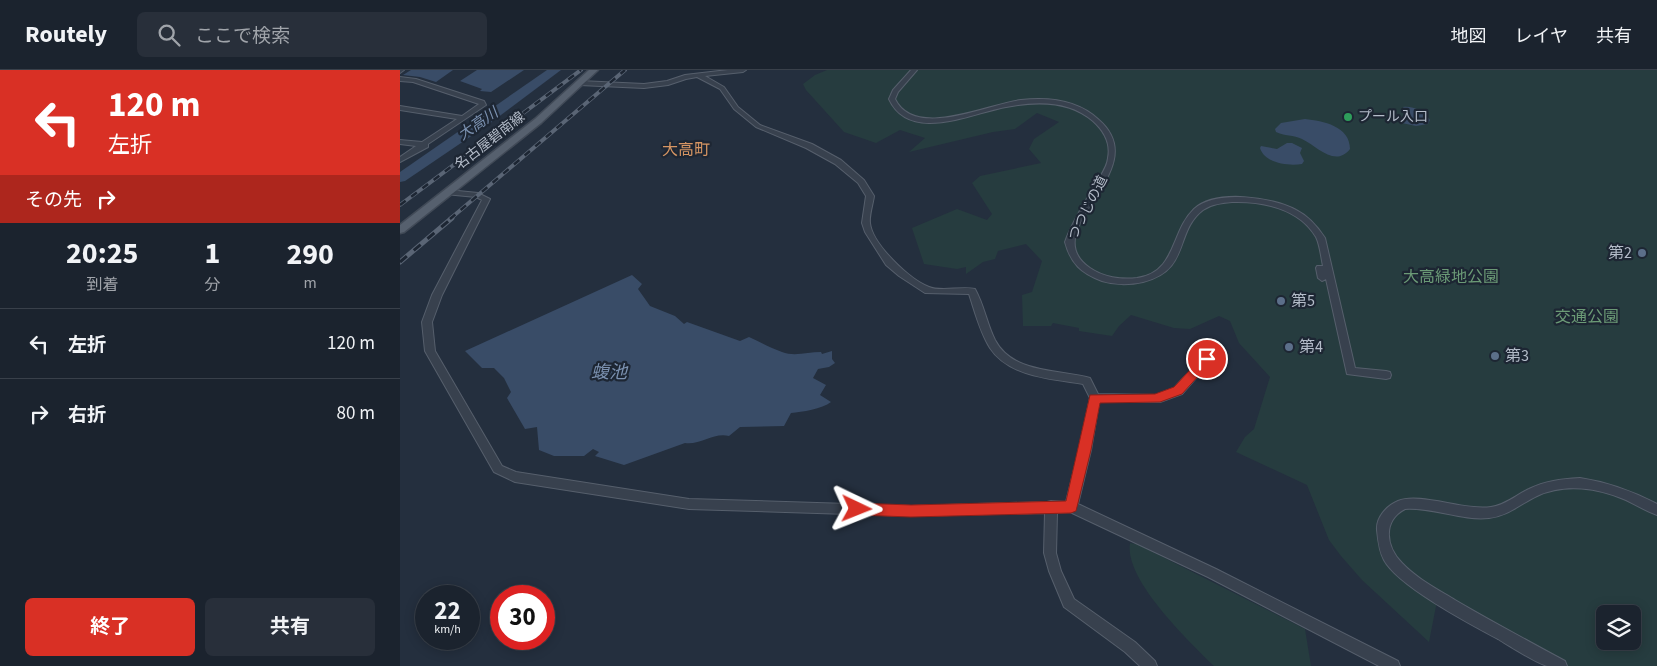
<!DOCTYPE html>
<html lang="ja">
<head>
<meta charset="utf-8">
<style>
	body { margin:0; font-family:"Source Sans 3","Noto Sans JP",sans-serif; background:#282f3a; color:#f1f3f6; height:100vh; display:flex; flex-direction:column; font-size:19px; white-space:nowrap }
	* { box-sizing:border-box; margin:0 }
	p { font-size:16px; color:#a0a4aa }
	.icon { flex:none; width:28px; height:28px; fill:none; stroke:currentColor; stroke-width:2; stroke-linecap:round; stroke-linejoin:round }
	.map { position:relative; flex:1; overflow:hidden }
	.drawer { display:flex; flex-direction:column; background:#1b232e; width:400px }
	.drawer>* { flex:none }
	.top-card { background:#d93025; color:#fff; overflow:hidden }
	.buttons { position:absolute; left:1196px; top:535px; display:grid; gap:10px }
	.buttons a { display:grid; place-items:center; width:45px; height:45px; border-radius:8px; background:#1b232e; box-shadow:0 2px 12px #0003,0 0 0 1px #39404a; font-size:25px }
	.speed { position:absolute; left:15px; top:515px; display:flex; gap:10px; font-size:25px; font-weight:700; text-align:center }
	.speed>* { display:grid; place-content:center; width:65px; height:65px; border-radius:50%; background:#1b232e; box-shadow:0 2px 12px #0003,0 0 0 1px #39404a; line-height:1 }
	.speed small { font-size:12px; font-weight:400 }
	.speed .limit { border:8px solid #d22; background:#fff; color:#111 }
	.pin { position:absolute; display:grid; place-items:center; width:42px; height:42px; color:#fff; margin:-21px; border:2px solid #fff; border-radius:50%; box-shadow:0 1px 5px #0007 }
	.me { position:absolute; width:55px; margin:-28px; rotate:92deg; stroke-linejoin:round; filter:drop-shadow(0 0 4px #0008) }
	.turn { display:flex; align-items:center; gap:18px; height:105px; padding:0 25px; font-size:22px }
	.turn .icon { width:65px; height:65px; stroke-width:2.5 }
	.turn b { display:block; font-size:35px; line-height:42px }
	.then { display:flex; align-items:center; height:48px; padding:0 25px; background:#0003; gap:10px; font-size:19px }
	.eta { display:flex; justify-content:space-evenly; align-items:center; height:85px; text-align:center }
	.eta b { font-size:30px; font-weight:700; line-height:35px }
	.action { display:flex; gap:10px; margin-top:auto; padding:10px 25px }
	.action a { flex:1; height:58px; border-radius:8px; background:#d93025; color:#fff; font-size:20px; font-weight:700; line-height:58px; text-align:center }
	.action a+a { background:#282f3a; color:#f1f3f6 }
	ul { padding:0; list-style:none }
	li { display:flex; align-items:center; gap:15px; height:70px; padding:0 25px; border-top:1px solid #39404a }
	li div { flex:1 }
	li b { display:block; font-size:19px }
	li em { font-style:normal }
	header { display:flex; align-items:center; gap:30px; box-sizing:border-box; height:70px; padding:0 25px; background:#1b232e; border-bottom:1px solid #39404a }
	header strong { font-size:24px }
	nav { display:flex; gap:28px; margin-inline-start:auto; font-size:18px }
	.search { width:350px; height:45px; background:#282f3a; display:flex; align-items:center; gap:12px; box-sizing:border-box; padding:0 18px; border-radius:8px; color:#a0a4aa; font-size:19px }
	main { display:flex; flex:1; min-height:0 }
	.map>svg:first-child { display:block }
</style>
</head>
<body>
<header>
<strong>Routely</strong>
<div class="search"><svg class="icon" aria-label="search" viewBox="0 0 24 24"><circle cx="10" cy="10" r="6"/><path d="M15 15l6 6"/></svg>ここで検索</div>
<nav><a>地図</a><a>レイヤ</a><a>共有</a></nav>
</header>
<main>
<section class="drawer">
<div class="top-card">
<div class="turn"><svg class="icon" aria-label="left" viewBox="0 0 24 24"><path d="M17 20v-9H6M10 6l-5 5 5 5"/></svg><div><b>120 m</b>左折</div></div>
<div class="then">その先<svg class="icon" aria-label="right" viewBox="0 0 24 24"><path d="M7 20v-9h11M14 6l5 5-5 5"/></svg></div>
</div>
<div class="eta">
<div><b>20:25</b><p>到着</p></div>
<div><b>1</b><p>分</p></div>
<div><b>290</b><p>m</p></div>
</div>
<ul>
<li><svg class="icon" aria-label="left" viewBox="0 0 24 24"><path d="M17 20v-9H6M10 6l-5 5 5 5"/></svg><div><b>左折</b></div><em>120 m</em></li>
<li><svg class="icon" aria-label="right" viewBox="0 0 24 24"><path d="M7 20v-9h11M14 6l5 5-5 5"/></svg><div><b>右折</b></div><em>80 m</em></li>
</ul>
<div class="action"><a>終了</a><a>共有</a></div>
</section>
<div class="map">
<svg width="1257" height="596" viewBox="0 0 1257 596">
	<rect width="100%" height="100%" fill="#242f3e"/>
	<g fill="#263c3f" fill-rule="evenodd">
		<path d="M427 0H1257V596H1151L1037 531 1029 572 962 510 941 486 929 470 907 415 836 382 845 367 854 359 870 307 839 273 830 251 819 246 790 259 774 258 731 245 719 256 712 266 679 261V258L653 253 651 256H623L622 225 632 222 642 191 626 174 598 181 595 189 583 192 566 204V197L557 199 524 194 512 158 557 139 587 150 592 144 572 113 580 106 641 93 629 79 634 69 659 52 637 43 615 59 593 62 509 82 525 68 500 60 476 73 444 62 406 20 403 14 415 5ZM1205 544H1232V571H1205Z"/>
		<path d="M730 473 737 474 905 559 911 596H814C790 572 724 510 730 473Z"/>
	</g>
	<g fill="#394c67">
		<polygon points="11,0 53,0 36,12 20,7 3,5"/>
		<polygon points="77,0 124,0 91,22 80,21 82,19 60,11"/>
		<path d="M1003 37C1014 36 1024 41 1030 50L1028 54 1016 56 1002 53 1008 47Z"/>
		<path d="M905 49C923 51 950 56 950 79 935 98 917 76 902 69 894 65 884 66 876 62L875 59 881 53Z"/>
		<path d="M887 73H892L902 78 900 83 904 91 902 94C889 96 865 94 860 78L861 76 877 79Z"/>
		<path d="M232 205 242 214 238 219 250 236 275 246 284 254 287 252 340 271 349 267C360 272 371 278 382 282 394 287 408 282 421 282L422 284 432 281V289L435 293 429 297 418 299 413 308 426 315 420 325 431 332C422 339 402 342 391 343L384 356 340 357 329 366C314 362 301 375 285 373L224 395 195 386 199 382 193 379 184 386H154L139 380 137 357 125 359 107 328 111 322 104 308 94 298H82L65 281Z"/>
	</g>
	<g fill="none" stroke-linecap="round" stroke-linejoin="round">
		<polygon fill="#394c67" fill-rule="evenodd" points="147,0 161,0 89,54 5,111 0,112 0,102"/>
		<g stroke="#565f6c" stroke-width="2">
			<g id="minor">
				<polygon points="0,0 4,0 0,3"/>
				<path d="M328 0H346L343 2 305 6 324 17 338 37 360 55 412 74 441 90 464 110 474 126C473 134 469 145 470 153 472 174 510 210 529 217 540 222 562 216 575 219 584 235 587 254 595 270 613 304 658 299 690 308L698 324 756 325 774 318 804 286H810L812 289 810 292 782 324 760 332H699L691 380 678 434 816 499 998 591 1000 596H979L808 507 670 442 657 443 656 483 661 501 674 529 735 572 755 591 757 596H740L725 582 664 537 649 501 644 483 645 443 511 446 289 439 115 412 94 402 25 281 22 252 32 225 82 130 76 127 45 124V120H48L78 123 90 129 42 225 32 252 35 281 102 396 116 402 289 429 511 436 647 432 651 431 666 432 679 380 690 328 683 314C652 309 609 307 590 278 580 262 575 242 569 224L525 223 499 206 486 195 465 162 462 153 466 126 458 113 435 94 406 78 356 57 334 39 320 19 297 7 286 9 268 15 244 18 180 15 177 13 180 11 244 14 267 11 285 5Z"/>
				<path d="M511 0H517L498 22 495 29C515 70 588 34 621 30 649 27 678 30 699 50 757 101 633 159 690 198 703 207 721 210 737 208 777 202 770 162 794 139 816 119 872 127 896 140 908 146 917 156 925 168L955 298 986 301 990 302 991 305 990 308 986 309 947 304 926 209 922 211 918 208 916 198 917 196H923C921 187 920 175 916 167 899 138 862 131 832 132 822 133 812 134 803 140 774 162 791 200 743 212 730 215 715 215 702 211 681 203 671 194 665 172 672 152 684 134 695 115 700 106 707 98 708 88 711 73 704 61 693 51 669 30 636 31 606 37 572 43 510 74 489 29L493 20Z"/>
				<polygon points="0,7 16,9 84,31 86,35 28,74 28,77 0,92 0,87 16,76 0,74 0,70 22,72 57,49 0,40 0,36 62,46 79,34 13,12 0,11"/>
				<path d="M1180 408C1207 412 1232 421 1257 434V445C1246 441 1236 435 1226 430 1198 418 1165 413 1137 426 1120 434 1108 446 1089 448 1061 451 1033 437 1005 439 982 451 986 477 1002 493 1016 508 1037 519 1055 530 1091 551 1128 571 1165 591L1167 596C1161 596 1154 596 1148 596 1139 595 1108 575 1098 569 1070 554 998 516 984 490 979 481 978 470 977 460 976 448 986 436 998 431 1020 422 1064 441 1091 437 1106 435 1116 425 1129 419 1145 411 1161 409 1180 408Z"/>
			</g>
		</g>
		<g stroke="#414a57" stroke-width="3">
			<polygon id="major" points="189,0 198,0 141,53 4,162 0,163 0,155 135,49"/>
		</g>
		<use href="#minor" fill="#38414e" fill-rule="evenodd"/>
		<use href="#major" fill="#56606e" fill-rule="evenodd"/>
		<g stroke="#5a6575" stroke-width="4">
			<g id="rail-far1">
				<polyline points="0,135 181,0"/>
				<polyline points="50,149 225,0"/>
			</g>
		</g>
		<g stroke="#5a6575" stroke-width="5">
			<polyline id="rail" points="0,192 52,148"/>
		</g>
		<use href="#rail-far1" stroke="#1d2633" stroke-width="2.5" stroke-dasharray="7" stroke-linecap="butt"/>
		<use href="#rail" stroke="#1d2633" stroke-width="3" stroke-dasharray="9" stroke-linecap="butt"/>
	</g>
	<polygon fill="#d93025" stroke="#8d1f18" points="807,285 811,286 813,289 811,292 782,324 760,332 700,333 691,380 676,441 671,443 511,447 457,445 452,443 451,439 452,435 457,433 511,435 666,431 690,325 755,324 774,317 803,286"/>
	<circle fill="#2e9e5b" stroke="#1d2633" stroke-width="2" cx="948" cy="47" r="5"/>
	<g fill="#5c6f8a" stroke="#1d2633" stroke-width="2">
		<circle cx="1242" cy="183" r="5"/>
		<circle cx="881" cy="231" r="5"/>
		<circle cx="889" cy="277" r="5"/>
		<circle cx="1095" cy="286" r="5"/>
	</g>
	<g text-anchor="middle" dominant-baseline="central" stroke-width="4.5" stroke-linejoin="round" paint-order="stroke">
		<g font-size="14" fill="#b4bcc9" stroke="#1d2633" text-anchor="start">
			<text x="958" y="47">プール入口</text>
		</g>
		<g font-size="14" fill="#b4bcc9" stroke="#1d2633">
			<text transform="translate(90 71) rotate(-38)">名古屋碧南線</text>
			<text transform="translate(688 138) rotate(-63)">つつじの道</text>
		</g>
		<g font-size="15" font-style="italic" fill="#7c92b1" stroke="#1d2633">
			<text transform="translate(78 54) rotate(-35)">大高川</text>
		</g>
		<g font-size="16" fill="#d59563" stroke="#1d2633">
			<text x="286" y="80">大高町</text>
		</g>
		<g font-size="16" fill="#b4bcc9" stroke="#1d2633" text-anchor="start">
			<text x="1232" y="183" text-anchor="end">第2</text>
			<text x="891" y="231">第5</text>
			<text x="899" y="277">第4</text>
			<text x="1105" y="286">第3</text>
		</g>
		<g font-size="16" fill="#6b9a76" stroke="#1d2633">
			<text x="1051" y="207">大高緑地公園</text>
			<text x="1187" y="247">交通公園</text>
		</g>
		<g font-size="18" font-style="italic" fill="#7c92b1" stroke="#1d2633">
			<text x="209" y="302">蝮池</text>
		</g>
	</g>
</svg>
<div class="buttons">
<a><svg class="icon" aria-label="layers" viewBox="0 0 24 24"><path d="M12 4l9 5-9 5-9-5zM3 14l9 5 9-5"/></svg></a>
</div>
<div class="speed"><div>22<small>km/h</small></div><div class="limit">30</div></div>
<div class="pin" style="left:807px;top:289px;background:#d93025"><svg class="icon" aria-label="arrive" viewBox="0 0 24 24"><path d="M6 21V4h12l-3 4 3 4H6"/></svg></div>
<svg class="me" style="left:457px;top:439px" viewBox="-20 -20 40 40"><path d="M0-17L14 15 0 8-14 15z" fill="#d93025" stroke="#fff" stroke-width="4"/></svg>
</div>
</main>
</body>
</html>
